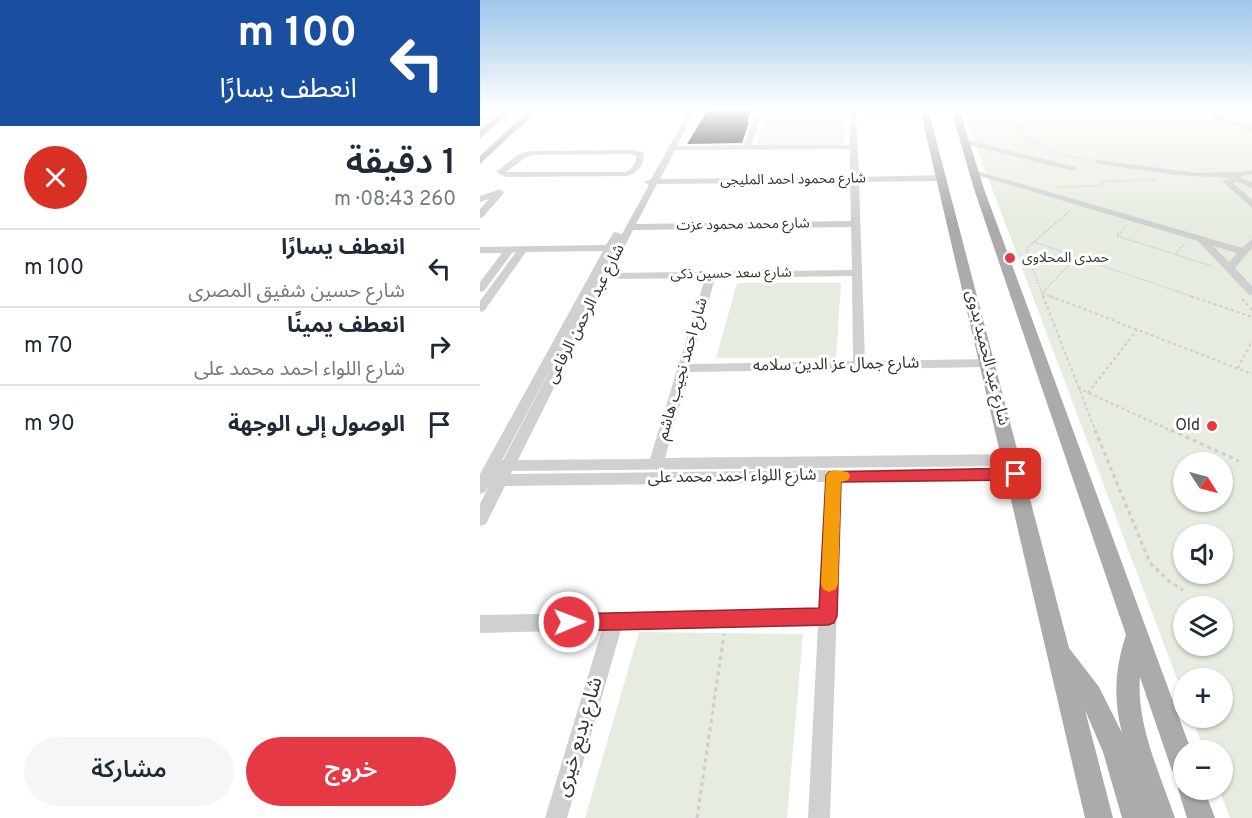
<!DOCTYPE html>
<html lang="ar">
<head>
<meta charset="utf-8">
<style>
	body { margin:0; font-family:Overpass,"Noto Sans Arabic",sans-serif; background:#f6f6f7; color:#1f2937; direction:rtl; height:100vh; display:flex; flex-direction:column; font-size:22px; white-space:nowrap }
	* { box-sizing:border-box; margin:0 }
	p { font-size:20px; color:#747a83 }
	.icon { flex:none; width:33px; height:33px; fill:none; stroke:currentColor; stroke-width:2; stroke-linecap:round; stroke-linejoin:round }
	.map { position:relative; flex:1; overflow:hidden; direction:ltr }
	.details { display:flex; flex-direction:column; background:#fff; width:480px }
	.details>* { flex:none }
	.hud { background:#1a4fa0; color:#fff; overflow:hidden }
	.needle { width:39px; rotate:126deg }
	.controls { position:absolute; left:693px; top:452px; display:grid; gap:12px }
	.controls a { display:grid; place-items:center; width:60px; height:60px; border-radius:50%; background:#fff; box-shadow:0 2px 4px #0004; font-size:30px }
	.pin { position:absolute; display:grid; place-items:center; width:51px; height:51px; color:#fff; margin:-26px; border-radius:12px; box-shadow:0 3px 9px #0006 }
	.me { position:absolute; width:66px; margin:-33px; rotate:89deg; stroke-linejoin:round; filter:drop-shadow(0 0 4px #0008) }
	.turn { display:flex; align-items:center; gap:21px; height:126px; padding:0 24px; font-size:27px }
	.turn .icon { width:78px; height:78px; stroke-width:2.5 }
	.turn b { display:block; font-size:42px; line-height:51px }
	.round { display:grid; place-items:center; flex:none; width:63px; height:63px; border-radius:32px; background:#f6f6f7 }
	.summary { display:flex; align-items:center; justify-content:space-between; height:102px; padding:0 24px }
	h1 { font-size:36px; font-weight:600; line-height:45px }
	.action { display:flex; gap:12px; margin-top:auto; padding:12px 24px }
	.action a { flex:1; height:69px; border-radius:36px; background:#e63946; color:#fff; font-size:24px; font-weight:600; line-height:69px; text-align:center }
	.action a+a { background:#f6f6f7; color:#1f2937 }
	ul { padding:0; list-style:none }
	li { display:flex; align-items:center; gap:18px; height:78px; padding:0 24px; border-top:2px solid #e0e1e3 }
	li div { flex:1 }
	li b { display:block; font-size:22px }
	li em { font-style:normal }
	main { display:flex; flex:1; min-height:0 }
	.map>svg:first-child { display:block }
</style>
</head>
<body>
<main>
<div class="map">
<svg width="772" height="818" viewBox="0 0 772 818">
	<rect width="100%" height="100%" fill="#fff"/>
	<g fill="#e6ecdf" fill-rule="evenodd">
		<path d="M482 109H772V818H750L739 789H742V750H724L712 717H742V678H704L703 695ZM704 462H742V501H704ZM704 534H742V573H704ZM704 606H742V645H704Z"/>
		<polygon points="287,112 366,112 364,145 276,145"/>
		<polygon points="257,283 361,283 356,358 236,358"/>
		<polygon points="159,632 323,634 307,818 105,818"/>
	</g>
	<polygon fill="#1a1a1a" points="228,109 272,109 267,122 269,122 262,143 207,144"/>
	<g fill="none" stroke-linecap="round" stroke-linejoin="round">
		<g stroke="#cdcdcd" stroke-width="1.5" stroke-dasharray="1.5 1.5" stroke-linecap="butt">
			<path d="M542 122 538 125C552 152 583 155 610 160"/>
			<polyline points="578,187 621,186 624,181 676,180"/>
			<polyline points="647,225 637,236 732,266"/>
			<polyline points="554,242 716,298"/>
			<polyline points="695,255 705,243"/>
			<polyline points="564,298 547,254 548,247 590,211"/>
			<polyline points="574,298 562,293 597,257"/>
		</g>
		<g stroke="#cdcdcd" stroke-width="2" stroke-dasharray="3 3" stroke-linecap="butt">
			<polyline points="563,296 616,432"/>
			<polyline points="570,296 772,374"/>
			<polyline points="711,296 772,317"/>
			<polyline points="762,299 772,310"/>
			<polyline points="758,368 772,341"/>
			<polyline points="598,388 694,432"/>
			<polyline points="608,393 657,330"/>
		</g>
		<g stroke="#cdcdcd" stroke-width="3" stroke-dasharray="4 4" stroke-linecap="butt">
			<polyline points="615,430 670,563 690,582 703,590"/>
			<polyline points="691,430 759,461"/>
			<polyline points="217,818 244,634"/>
		</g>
		<g fill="#d0d0d0" fill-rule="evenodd">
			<path d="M210 109H216L197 146 264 145 278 109 446 111 444 114 376 113 379 177 460 175 464 178 460 181 379 182 385 361 508 359 514 363 508 367 209 372 185 458 532 454 537 456 539 460 537 464 532 466 32 471 31 474 536 468 541 470 543 474 541 478 536 480 361 482 350 818H328L338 626 141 630 87 818H65L122 630 0 633V615L339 609 346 482 25 486 6 524 0 526V504L9 486 5 492 0 494V474L123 251 46 252 4 311 0 312V301L36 252 32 253 4 291 0 292V282L22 253H0V247L126 245 134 232 142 234 169 185 164 182 171 179ZM284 111 370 113V145H271ZM370 149V177L180 179 195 150ZM370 182 371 221 156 224 177 184ZM371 227 372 270 132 273 153 230ZM372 276 373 361 211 364 235 278ZM225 278 170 459 38 460 128 279ZM85 342 23 460H22Z"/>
			<polygon points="727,109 733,109 736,114 772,127 772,132 731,116"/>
			<polygon points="0,116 20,115 23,117 0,120"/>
			<polygon points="483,139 596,167 597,169 593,171 480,143 479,141"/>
			<path d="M150 150 163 152C166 164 158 173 147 176L26 177 16 172 39 154 51 151ZM150 154 156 156C156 163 153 168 146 172H26L45 158 52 155Z"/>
			<polygon points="616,160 717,173 755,172 772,170 772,174 760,177 772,182 772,188 758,182 753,183 772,200 772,208 742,181 752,178 696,175 619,164 615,162"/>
			<path d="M490 169 762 248 772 239V248L755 268 772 286V295L768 294 718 241 490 173ZM733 246 757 253 749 262Z"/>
			<polygon points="20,189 24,192 23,194 3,217 0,218 0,209 9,199 0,202 0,196"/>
		</g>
		<g fill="#ababab" fill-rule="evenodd">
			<polygon points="25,109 34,109 0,138 0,130"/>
			<polygon points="50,109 59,109 0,164 0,156"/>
			<path d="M440 109H448L589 648 619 687 642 733C633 699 635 668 646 635L494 189 471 109H479L504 189 711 750H704V789H724L735 818H707L698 789 701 780 695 777 691 768 660 677C656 724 680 774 695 818H642L623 752 605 710 633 818H605Z"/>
		</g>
	</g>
	<linearGradient id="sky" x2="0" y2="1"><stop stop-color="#9ec6ea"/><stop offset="0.49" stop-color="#fff"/><stop offset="1" stop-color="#fff" stop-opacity="0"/></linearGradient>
	<rect width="772" height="223" fill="url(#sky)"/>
	<polygon fill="#e63946" stroke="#96252e" stroke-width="1.5" points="536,468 541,470 544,474 541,478 536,480 361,482 357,616 354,623 348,625 89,631 83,628 80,622 83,616 89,614 339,608 346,476 349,472"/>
	<polygon fill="#f59e0b" points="354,470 368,472 370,476 368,480 361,482 358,584 356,589 349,592 343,589 341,584 346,476 349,472"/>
	<g fill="#e63946" stroke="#fff" stroke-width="2">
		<circle cx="530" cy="258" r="6"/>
		<circle cx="732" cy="426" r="6"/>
	</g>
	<g text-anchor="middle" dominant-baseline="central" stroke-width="6" stroke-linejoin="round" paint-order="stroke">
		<g font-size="14" fill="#333" stroke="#fff">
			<text transform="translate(313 180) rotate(-1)">شارع محمود احمد المليجى</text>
			<text transform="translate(263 225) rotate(-1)">شارع محمد محمود عزت</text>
			<text transform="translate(251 274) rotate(-1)">شارع سعد حسين ذكى</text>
		</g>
		<g font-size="14" fill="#333" stroke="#fff" text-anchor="start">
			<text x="542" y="258">حمدى المحلاوى</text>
		</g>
		<g font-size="16" fill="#333" stroke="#fff">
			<text transform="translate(106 314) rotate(-63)">شارع عبد الرحمن الرفاعى</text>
			<text transform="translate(507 358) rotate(76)">شارع عبد الحميد بدوى</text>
			<text transform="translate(356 365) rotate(-1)">شارع جمال عز الدين سلامه</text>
			<text transform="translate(203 369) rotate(-74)">شارع احمد نجيب هاشم</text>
			<text transform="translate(252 477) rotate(-1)">شارع اللواء احمد محمد على</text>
		</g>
		<g font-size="16" fill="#333" stroke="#fff" text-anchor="end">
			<text x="720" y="426">Old</text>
		</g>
		<g font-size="20" fill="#333" stroke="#fff">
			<text transform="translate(100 737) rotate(-74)">شارع بديع خيرى</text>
		</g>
	</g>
</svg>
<div class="controls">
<a><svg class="needle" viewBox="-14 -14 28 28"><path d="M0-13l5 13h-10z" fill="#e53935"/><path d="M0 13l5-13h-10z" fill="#747a83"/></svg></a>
<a><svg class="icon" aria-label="sound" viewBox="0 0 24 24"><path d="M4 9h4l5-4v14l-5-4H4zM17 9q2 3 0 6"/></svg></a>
<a><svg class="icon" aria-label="layers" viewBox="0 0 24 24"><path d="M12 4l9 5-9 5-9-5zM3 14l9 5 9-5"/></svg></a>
<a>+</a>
<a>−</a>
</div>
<div class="pin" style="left:536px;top:474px;background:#d93025"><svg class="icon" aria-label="arrive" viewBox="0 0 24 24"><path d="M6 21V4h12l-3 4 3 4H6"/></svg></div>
<svg class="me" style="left:89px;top:622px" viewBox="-20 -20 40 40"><circle r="17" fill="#e63946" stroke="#fff" stroke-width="3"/><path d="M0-11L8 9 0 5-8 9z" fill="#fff"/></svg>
</div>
<section class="details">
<div class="hud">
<div class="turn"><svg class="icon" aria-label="left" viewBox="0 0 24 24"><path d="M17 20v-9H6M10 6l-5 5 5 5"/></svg><div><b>100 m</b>انعطف يسارًا</div></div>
</div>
<div class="summary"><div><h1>1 دقيقة</h1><p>260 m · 08:43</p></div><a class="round" style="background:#d93025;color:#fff"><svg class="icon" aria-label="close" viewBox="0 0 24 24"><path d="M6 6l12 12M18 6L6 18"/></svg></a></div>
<ul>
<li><svg class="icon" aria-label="left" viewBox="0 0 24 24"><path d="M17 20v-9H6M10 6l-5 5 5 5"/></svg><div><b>انعطف يسارًا</b><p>شارع حسين شفيق المصرى</p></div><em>100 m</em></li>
<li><svg class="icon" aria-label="right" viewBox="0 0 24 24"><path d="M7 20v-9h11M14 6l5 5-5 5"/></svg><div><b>انعطف يمينًا</b><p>شارع اللواء احمد محمد على</p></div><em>70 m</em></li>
<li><svg class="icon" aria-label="arrive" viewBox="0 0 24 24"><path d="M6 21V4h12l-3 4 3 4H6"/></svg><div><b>الوصول إلى الوجهة</b></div><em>90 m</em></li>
</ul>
<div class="action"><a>خروج</a><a>مشاركة</a></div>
</section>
</main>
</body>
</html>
